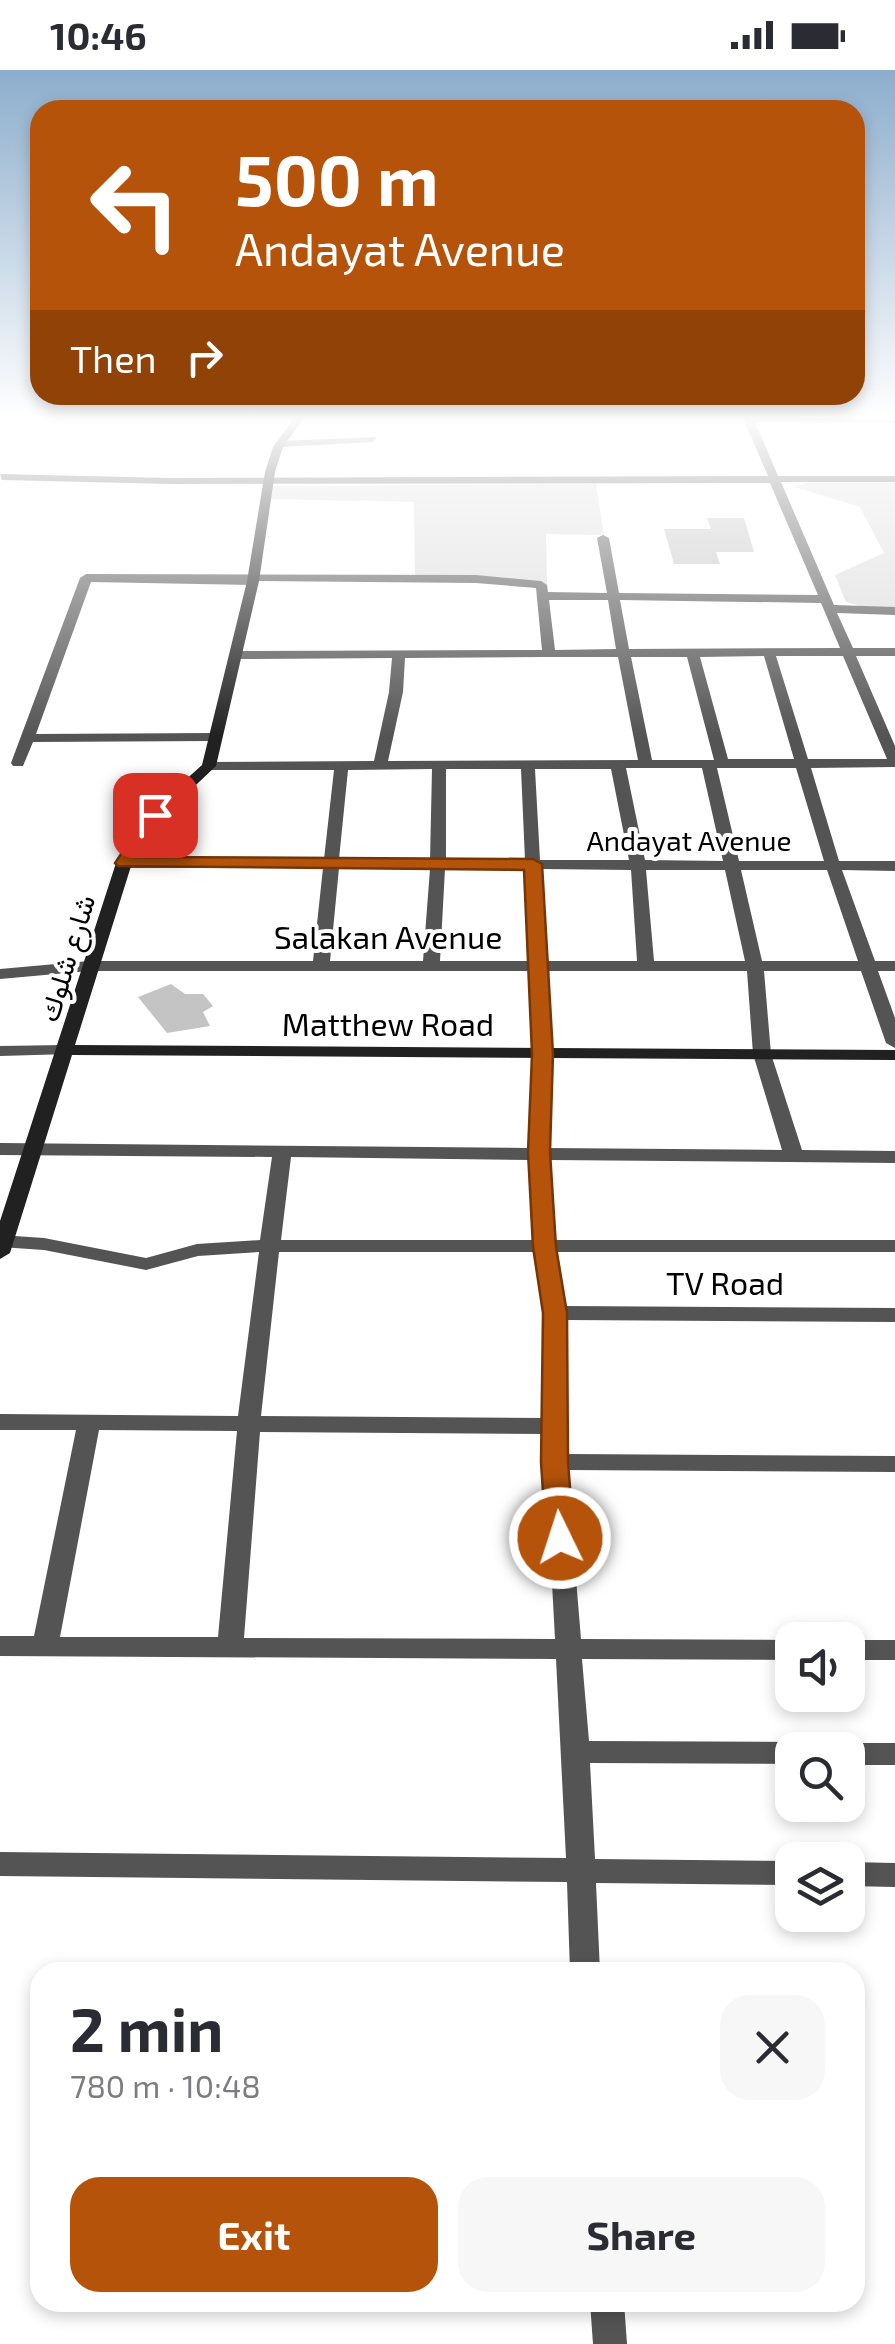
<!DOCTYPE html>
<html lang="en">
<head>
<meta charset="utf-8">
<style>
	body { margin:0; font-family:"Exo 2",Vazirmatn,sans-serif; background:#f7f7f7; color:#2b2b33; height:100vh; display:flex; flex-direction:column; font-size:38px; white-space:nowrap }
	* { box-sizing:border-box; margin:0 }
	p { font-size:32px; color:#7c7c81 }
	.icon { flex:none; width:55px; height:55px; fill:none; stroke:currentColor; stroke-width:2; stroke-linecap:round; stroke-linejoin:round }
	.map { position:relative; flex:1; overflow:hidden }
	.details { position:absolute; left:30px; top:1892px; width:835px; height:350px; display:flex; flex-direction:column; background:#fff; border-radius:30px; box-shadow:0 5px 15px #0003 }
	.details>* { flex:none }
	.guide { position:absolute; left:30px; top:30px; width:835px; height:305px; border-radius:30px; box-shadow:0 5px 15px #0003; background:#b45309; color:#fff; overflow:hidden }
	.controls { position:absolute; left:775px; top:1552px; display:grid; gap:20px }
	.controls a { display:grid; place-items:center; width:90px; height:90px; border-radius:20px; background:#fff; box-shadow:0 5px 15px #0003; font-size:50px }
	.pin { position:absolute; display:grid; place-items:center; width:85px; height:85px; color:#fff; margin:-42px; border-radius:20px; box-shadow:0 5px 15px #0006 }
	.me { position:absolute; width:110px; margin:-55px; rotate:356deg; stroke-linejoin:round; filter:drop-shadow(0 0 8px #0008) }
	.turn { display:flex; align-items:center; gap:35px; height:210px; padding:0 40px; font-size:45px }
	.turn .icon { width:130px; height:130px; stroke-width:2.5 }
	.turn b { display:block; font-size:70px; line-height:85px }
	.then { display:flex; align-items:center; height:95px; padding:0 40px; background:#0003; gap:20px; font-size:38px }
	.round { display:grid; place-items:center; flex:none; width:105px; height:105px; border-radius:30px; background:#f7f7f7 }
	.summary { display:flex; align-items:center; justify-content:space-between; height:170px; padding:0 40px }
	h1 { font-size:60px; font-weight:700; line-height:75px }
	.action { display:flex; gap:20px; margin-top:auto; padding:20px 40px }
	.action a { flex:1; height:115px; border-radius:30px; background:#b45309; color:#fff; font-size:40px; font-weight:700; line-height:115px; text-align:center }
	.action a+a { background:#f7f7f7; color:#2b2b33 }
	.status { display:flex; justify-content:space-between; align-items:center; height:70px; padding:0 50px; background:#fff; direction:ltr }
	.status svg { height:28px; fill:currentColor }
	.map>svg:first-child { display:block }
</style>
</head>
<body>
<div class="status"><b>10:46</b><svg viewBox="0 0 49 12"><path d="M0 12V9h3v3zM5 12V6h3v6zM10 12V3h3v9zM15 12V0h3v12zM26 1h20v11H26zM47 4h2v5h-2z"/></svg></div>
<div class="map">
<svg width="895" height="2274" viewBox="0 0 895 2274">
	<rect width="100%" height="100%" fill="#fff"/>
	<g fill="#dbdbdb">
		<polygon points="808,413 895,413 895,538 864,537 846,532 835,505 884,483 860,437 794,417"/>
		<polygon points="596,414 604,465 546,464 547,515 490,507 415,507 414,432 268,429 271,416"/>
	</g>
	<g fill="#c4c4c4">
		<polygon points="707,448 744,448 754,482 716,482 720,494 674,494 664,459 711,459"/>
		<polygon points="171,914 185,924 203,924 213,936 203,942 210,956 167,963 138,927"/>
	</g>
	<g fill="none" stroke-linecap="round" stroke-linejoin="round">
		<g fill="#545454" fill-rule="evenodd">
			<path d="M743 348H895V353L755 352 778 406H895V412H781L834 535 895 537V545L837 543 853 578H895V586H856L895 676V697L811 698 839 791H895V801L842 800 875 891H895V901H878L895 948V978L886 973 861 901H764L771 984 802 1080 895 1081V1093L549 1090 555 1170H895V1182H556L565 1236 895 1238V1252L566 1250 567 1384 895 1386V1402L567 1400 581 1569 792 1570V1590L582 1589 589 1671 792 1672 802 1675 804 1680H792V1694L590 1693 595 1789 792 1791V1815L596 1813 600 1902H570L567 1812 0 1806V1782L566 1788 556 1589 0 1586V1566H34L76 1360H0V1344L238 1346 259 1182 198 1186 146 1200 44 1180 0 1177V1165L44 1168 146 1188 197 1174 260 1170 272 1087 0 1085V1073L530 1078 533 984 529 901H89L0 909V899L89 891H313L323 798H124L116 793 124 788 324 789 334 700H209L202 696 209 692 374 691 389 622 392 588 237 589 231 585 237 581 542 580 536 518 476 513 259 511 253 515 91 512 36 664 213 663 220 667 213 671 33 672 23 696H13L11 693 80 508 86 504 476 505 541 511 547 515 548 522 607 523 597 468 603 465 609 468 619 523 818 525 770 413 171 414 2 410 0 404 171 408 768 406ZM549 530H608L616 579 555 580ZM620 530 821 533 840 578 629 579ZM764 586 794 689H728L700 587ZM776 586H843L887 689H808ZM544 587H618L638 690 388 691 403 622 405 588ZM631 587H687L714 690H652ZM626 698H702L723 791 645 790ZM717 698H796L824 791H739ZM432 699 430 790 339 789 348 700ZM446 699H521L525 790H446ZM535 699H611L629 790H540ZM339 798 430 799 423 891H330ZM445 799H525L529 891H440ZM541 799 631 800 637 891H546ZM646 800H725L745 891H654ZM741 800H827L858 891H762ZM546 901H747L753 984 782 1080 549 1078 551 984ZM291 1087 530 1090 534 1170H281ZM279 1182H535L544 1243V1348L261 1346ZM99 1360 237 1361 218 1567H60ZM260 1362 544 1364 555 1569 244 1568Z"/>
			<polygon points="377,367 373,372 280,377 275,374 280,371"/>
			<polygon points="64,975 73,980 70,984 0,986 0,976"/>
			<rect x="848" y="1570" width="47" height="20"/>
			<polygon points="848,1673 895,1673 895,1695 848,1695 848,1680 837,1680"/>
			<polygon points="848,1792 895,1793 895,1817 848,1816"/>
			<polygon points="590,2232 624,2232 627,2274 593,2274"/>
		</g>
		<polygon fill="#212121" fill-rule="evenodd" points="294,348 304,348 283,377 275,402 259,511 216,696 161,748 132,793 75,975 895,980 895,990 72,985 10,1183 0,1189 0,1151 116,793 150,742 202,695 247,511 265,402 273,377"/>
	</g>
	<linearGradient id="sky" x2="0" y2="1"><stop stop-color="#8cadcc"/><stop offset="0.52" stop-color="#fff"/><stop offset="1" stop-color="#fff" stop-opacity="0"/></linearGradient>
	<rect width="895" height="666" fill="url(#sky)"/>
	<polygon fill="#b45309" stroke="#753606" stroke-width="2.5" points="155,740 163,745 136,787 533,789 542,794 553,984 550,1082 556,1177 567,1243 568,1392 574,1468 570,1474 550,1474 546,1468 541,1392 543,1243 533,1177 528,1082 532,984 524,800 118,796 115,793 149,742"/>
	<g text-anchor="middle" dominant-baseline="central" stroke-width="8" stroke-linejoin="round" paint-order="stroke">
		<g font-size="28" fill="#000" stroke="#fff">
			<text x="689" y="770">Andayat Avenue</text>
			<text transform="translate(66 888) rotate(-73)">شارع شلوك</text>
		</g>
		<g font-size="32" fill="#000" stroke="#fff">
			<text x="388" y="866">Salakan Avenue</text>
			<text x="388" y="953">Matthew Road</text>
			<text x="725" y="1212">TV Road</text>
		</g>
	</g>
</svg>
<div class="controls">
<a><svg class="icon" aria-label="sound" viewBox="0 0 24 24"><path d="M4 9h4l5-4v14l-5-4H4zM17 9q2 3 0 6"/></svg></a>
<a><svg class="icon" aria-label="search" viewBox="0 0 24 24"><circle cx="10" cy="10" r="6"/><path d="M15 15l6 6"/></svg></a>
<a><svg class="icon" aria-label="layers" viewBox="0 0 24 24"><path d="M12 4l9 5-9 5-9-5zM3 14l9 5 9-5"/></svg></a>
</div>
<div class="pin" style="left:155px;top:745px;background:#d93025"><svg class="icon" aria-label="arrive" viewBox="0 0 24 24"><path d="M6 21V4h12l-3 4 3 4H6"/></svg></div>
<svg class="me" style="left:560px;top:1468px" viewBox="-20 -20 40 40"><circle r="17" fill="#b45309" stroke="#fff" stroke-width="3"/><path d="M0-11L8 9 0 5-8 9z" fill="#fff"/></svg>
<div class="guide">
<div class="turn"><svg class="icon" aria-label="left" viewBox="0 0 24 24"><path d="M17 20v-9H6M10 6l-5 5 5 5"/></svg><div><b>500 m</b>Andayat Avenue</div></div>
<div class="then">Then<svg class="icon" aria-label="right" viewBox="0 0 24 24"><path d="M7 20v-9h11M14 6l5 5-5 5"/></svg></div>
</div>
<section class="details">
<div class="summary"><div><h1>2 min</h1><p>780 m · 10:48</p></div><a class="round"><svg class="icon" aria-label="close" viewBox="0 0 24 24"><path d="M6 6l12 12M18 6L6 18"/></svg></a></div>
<div class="action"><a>Exit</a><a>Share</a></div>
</section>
</div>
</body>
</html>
